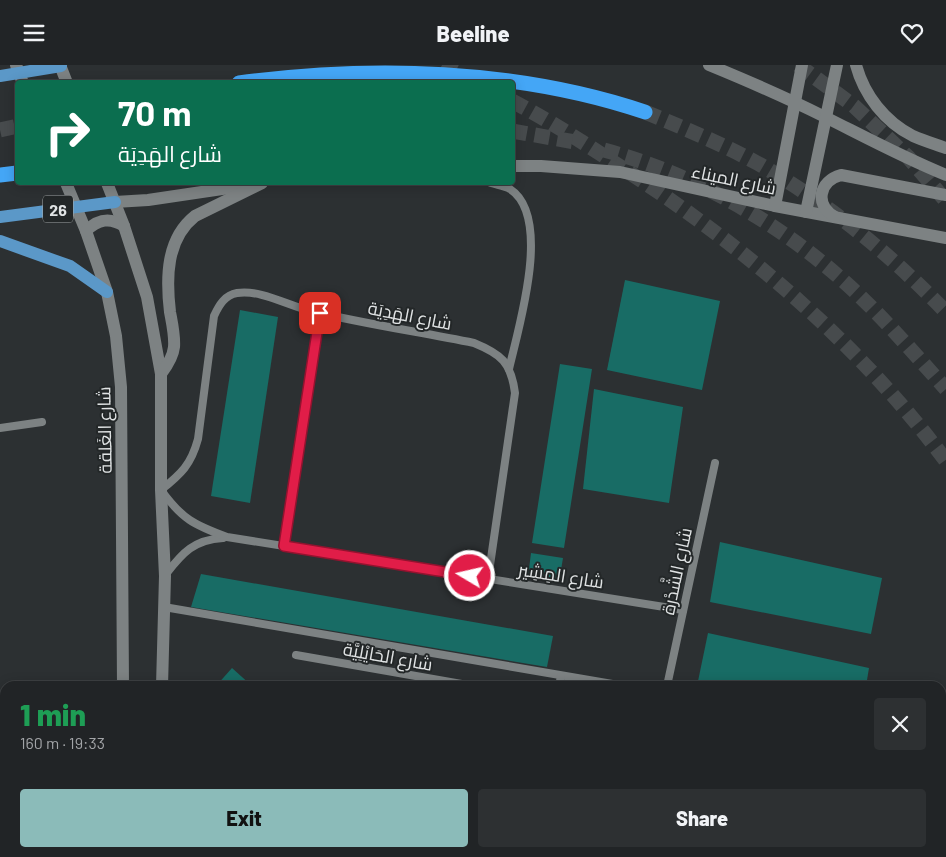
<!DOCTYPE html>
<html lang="en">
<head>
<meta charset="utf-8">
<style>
	body { margin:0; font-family:Barlow,Cairo,sans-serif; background:#2d3032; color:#f1f3f6; height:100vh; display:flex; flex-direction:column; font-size:19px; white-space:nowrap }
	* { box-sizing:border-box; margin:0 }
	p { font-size:16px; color:#a2a4a7 }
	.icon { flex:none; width:28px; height:28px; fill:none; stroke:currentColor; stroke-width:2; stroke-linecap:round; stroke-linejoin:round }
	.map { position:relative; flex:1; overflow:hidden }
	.sheet { position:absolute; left:0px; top:616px; width:946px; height:176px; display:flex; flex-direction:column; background:#212426; border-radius:15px 15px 0 0; box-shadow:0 2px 12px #0003,0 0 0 1px #3e4143 }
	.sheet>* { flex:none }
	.guide { position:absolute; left:15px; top:15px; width:500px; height:105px; border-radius:5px; box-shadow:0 2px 12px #0003,0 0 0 1px #3e4143; background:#0b6e4f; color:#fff; overflow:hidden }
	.pin { position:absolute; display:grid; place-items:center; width:42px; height:42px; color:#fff; margin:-21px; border-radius:10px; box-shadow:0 2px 8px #0006 }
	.me { position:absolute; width:55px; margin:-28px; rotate:279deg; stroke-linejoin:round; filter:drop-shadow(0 0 4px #0008) }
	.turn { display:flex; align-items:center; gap:18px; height:105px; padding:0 20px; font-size:22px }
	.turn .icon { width:65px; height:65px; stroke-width:2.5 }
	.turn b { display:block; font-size:35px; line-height:42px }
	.round { display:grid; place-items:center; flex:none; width:52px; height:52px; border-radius:5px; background:#2d3032 }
	.head { display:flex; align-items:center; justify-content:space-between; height:85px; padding:0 20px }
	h1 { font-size:30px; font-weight:800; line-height:38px; color:#1e9e55 }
	.button { display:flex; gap:10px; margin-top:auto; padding:10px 20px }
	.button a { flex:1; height:58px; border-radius:5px; background:#8bbbb9; color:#111; font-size:20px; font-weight:800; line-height:58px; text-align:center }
	.button a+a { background:#2d3032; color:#f1f3f6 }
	header { display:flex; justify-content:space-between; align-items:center; height:65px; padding:0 20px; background:#212426; font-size:22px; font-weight:800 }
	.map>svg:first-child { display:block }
</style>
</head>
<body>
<header><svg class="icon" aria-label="menu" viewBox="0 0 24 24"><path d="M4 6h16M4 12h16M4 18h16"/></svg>Beeline<svg class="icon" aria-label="heart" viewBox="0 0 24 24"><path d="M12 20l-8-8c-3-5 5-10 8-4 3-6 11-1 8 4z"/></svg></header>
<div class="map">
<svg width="946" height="792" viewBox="0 0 946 792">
	<rect width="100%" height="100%" fill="#2c3032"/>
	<g fill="#186c65">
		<polygon points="625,215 720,236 702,325 607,305"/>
		<polygon points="240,245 278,252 250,438 211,431"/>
		<polygon points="560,299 592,304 564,483 532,478"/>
		<polygon points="594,324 683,342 669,438 583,424"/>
		<polygon points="720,477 882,513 871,569 710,537"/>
		<polygon points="531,488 563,493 559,517 528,512"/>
		<polygon points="201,509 553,571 547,602 191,542"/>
		<polygon points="708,568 869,603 866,621 697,621"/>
		<polygon points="232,603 252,621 216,621"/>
	</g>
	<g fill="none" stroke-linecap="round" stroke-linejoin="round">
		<g stroke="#474b4d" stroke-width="15" stroke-dasharray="15 8" stroke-linecap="butt">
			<polyline points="442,0 465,12"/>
			<polyline points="798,0 854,41 908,92 946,136"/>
			<path d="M512 36C548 55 583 77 616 99 742 179 857 276 946 396"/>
			<path d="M645 47C684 63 722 79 759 99 830 140 889 188 946 247"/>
			<polyline points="0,65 18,61"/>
			<polyline points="512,66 575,77"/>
			<path d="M604 85C690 108 773 154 839 212 878 246 912 286 946 324"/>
		</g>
		<g stroke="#7d8283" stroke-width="8">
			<path d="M491 118C497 120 505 121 510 124 553 152 518 264 509 304"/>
			<polyline points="0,363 42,357"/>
			<polyline points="284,481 320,248"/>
			<path d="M166 509C183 487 194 475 223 473"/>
			<path d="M488 514 515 328C511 297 501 289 474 278 420 267 365 259 311 246 289 241 260 224 237 228 225 230 219 240 214 251L198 374C191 400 181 409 161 425 182 454 194 460 227 472L683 545"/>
			<polyline points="164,542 624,621"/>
			<polyline points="296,590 473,621"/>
			<polyline points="559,621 561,611"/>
			<polyline points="667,621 715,398"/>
			<polyline points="941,711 946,712"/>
			<polyline points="172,788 175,792"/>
			<polyline points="633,792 634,788"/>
		</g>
		<g stroke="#7d8283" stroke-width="12">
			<polyline points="16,0 23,18"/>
			<polyline points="60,0 67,18"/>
			<path d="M709 0C748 16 787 33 825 52 865 72 904 93 946 110"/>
			<path d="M856 0C864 30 885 57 913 71 924 76 935 79 946 83"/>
			<polyline points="512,101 541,101 620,107 775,141 946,173"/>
			<polyline points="66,118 86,166 107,227 116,271 121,322 123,621"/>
			<polyline points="107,118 124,161 147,232 161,309 161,425 165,511 162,621"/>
			<polyline points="115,137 148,135 249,120"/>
			<polyline points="775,141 802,0"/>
			<polyline points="806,147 837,0"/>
			<path d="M835 152C814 140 819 116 841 110L946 130"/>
			<path d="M86 166C98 154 110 152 124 161"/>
			<path d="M161 309C167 301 173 292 174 282 175 271 172 258 170 247 166 213 166 174 195 151L262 118"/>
			<polyline points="124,788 124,792"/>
			<polyline points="159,788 159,792"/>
		</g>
		<g stroke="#5b98c8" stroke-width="12">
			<polyline points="0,11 61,1"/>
			<polyline points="0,152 115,137"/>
			<polyline points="0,176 70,201 107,227"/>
		</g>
		<g stroke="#44a6f6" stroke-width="15">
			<path d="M239 18C372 0 517 4 645 47"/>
			<polyline points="0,110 17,108"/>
		</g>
	</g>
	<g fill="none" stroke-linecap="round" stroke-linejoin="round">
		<g stroke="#92132f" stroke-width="12">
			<polyline id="route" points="320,248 284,481 470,511"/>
		</g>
		<use href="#route" stroke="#e11d48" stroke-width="9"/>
	</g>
	<g text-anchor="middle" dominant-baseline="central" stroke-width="4" stroke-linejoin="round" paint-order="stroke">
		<rect fill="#232728" stroke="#a7abac" stroke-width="1" x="43" y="130.5" width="30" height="27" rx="4"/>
		<g font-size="16" font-weight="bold" fill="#e0e3e4">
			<text x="58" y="144">26</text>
		</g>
		<g font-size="18" fill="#e0e3e4" stroke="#232728">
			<text transform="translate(734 114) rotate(12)">شارع الميناء</text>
			<text transform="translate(410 250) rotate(11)">شارع الهَدِيَة</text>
			<text transform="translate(104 365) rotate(-91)">شارع الغَلقة</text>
			<text transform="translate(676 506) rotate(-78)">شارع الشَّدْرة</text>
			<text transform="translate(561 510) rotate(9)">شارع المِشِير</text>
			<text transform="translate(388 591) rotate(10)">شارع الحَايْلِيَّة</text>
		</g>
	</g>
</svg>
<div class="pin" style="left:320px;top:248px;background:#d93025"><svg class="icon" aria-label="arrive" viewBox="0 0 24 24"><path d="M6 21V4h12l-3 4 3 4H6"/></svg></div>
<svg class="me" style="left:470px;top:511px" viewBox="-20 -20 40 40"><circle r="17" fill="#e11d48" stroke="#fff" stroke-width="3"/><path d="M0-11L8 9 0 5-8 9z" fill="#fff"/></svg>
<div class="guide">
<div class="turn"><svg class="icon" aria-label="right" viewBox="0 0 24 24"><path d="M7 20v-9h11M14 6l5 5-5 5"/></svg><div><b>70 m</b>شارع الهَدِيَة</div></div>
</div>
<section class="sheet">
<div class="head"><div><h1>1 min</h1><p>160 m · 19:33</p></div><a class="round"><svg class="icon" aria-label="close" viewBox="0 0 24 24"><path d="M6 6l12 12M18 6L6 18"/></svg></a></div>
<div class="button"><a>Exit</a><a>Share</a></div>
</section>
</div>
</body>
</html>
